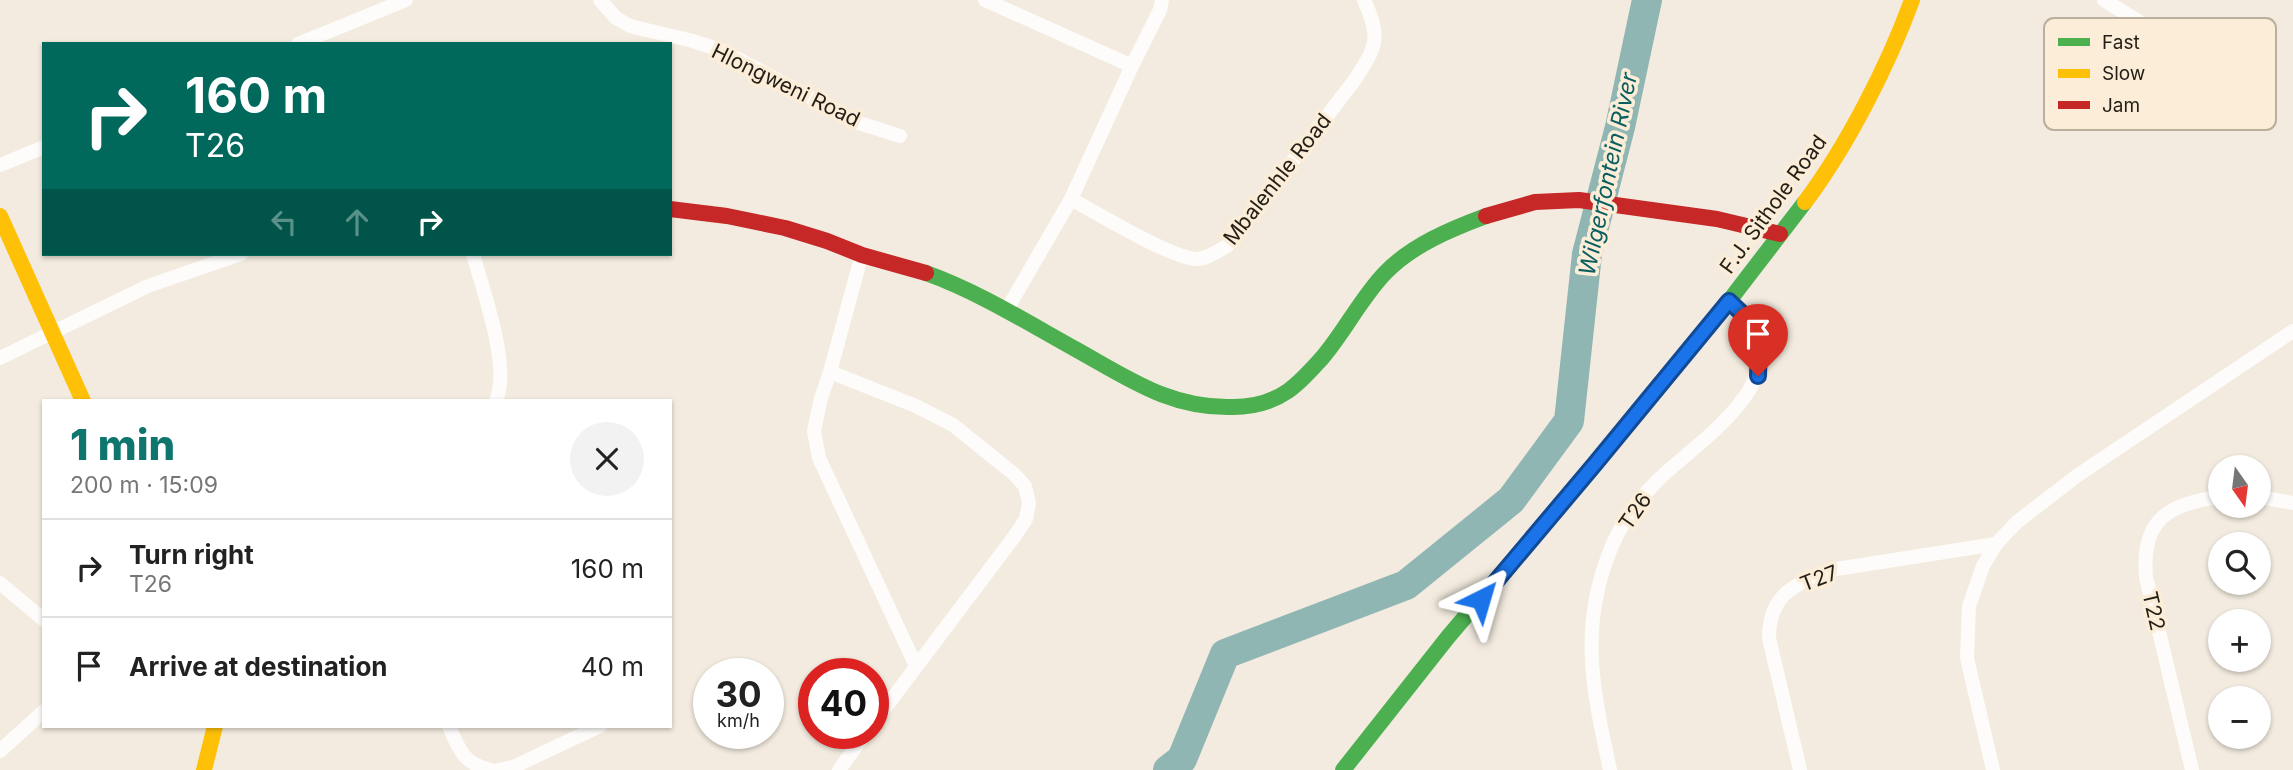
<!DOCTYPE html>
<html lang="en">
<head>
<meta charset="utf-8">
<style>
	body { margin:0; font-family:Inter,sans-serif; background:#f2f2f2; color:#222; height:100vh; display:flex; flex-direction:column; font-size:26px; white-space:nowrap }
	* { box-sizing:border-box; margin:0 }
	p { font-size:23px; color:#767676 }
	.icon { flex:none; width:38px; height:38px; fill:none; stroke:currentColor; stroke-width:2; stroke-linecap:round; stroke-linejoin:round }
	.map { position:relative; flex:1; overflow:hidden }
	.sheet { position:absolute; left:42px; top:399px; width:630px; height:329px; display:flex; flex-direction:column; background:#fff; border-radius:0px; box-shadow:0 2px 5px #0004 }
	.sheet>* { flex:none }
	.hud { position:absolute; left:42px; top:42px; width:630px; height:214px; border-radius:0px; box-shadow:0 2px 5px #0004; background:#00695c; color:#fff; overflow:hidden }
	.needle { width:46px; rotate:166deg }
	.buttons { position:absolute; left:2208px; top:455px; display:grid; gap:14px }
	.buttons a { display:grid; place-items:center; width:63px; height:63px; border-radius:50%; background:#fff; box-shadow:0 2px 5px #0004; font-size:35px }
	.speed { position:absolute; left:693px; top:658px; display:flex; gap:14px; font-size:35px; font-weight:700; text-align:center }
	.speed>* { display:grid; place-content:center; width:91px; height:91px; border-radius:50%; background:#fff; box-shadow:0 2px 5px #0004; line-height:1 }
	.speed small { font-size:18px; font-weight:400 }
	.speed .limit { border:10px solid #d22; background:#fff; color:#111 }
	.pin { position:absolute; display:grid; place-items:center; width:60px; height:60px; color:#fff; margin:-72px -30px; border-radius:50% 50% 50% 0; rotate:-45deg; box-shadow:0 0 7px #0007 }
	.pin .icon { rotate:45deg }
	.me { position:absolute; width:77px; margin:-38px; rotate:40deg; stroke-linejoin:round; filter:drop-shadow(0 0 5px #0008) }
	.turn { display:flex; align-items:center; gap:24px; height:147px; padding:0 28px; font-size:32px }
	.turn .icon { width:91px; height:91px; stroke-width:2.5 }
	.turn b { display:block; font-size:49px; line-height:60px }
	.lanes { display:flex; align-items:center; height:66px; padding:0 28px; background:#0003; justify-content:center; gap:35px; direction:ltr }
	.lanes .off { opacity:.35 }
	.round { display:grid; place-items:center; flex:none; width:74px; height:74px; border-radius:37px; background:#f2f2f2 }
	.headline { display:flex; align-items:center; justify-content:space-between; height:119px; padding:0 28px }
	h1 { font-size:42px; font-weight:800; line-height:52px; color:#0f766e }
	ul { padding:0; list-style:none }
	li { display:flex; align-items:center; gap:21px; height:98px; padding:0 28px; border-top:2px solid #e0e0e0 }
	li div { flex:1 }
	li b { display:block; font-size:26px }
	li em { font-style:normal }
	.map>svg:first-child { display:block }
</style>
</head>
<body>
<div class="map">
<svg width="2293" height="770" viewBox="0 0 2293 770">
	<rect width="100%" height="100%" fill="#f3ebdf"/>
	<g fill="none" stroke-linecap="round" stroke-linejoin="round">
		<polyline stroke="#90b6b4" stroke-width="30" points="1168,770 1182,759 1225,654 1406,585 1511,500 1569,421 1587,254 1620,127 1647,0"/>
		<g stroke="#fdfcfa" stroke-width="14">
			<polyline points="600,0 616,18 630,26 693,41 723,51 859,123 900,136"/>
			<polyline points="985,0 1132,66"/>
			<polyline points="2104,0 2161,35"/>
			<polyline points="298,44 406,0"/>
			<polyline points="0,165 44,147"/>
			<path d="M1071 199C1097 213 1171 258 1196 259 1207 259 1218 251 1227 246L1354 81C1376 47 1382 39 1364 0"/>
			<path d="M473 254C483 291 511 366 496 401"/>
			<polyline points="862,254 830,372 821,398 814,431 819,458 916,666"/>
			<polyline points="1006,311 1071,199 1132,66 1160,10 1162,0"/>
			<polyline points="0,358 148,286 241,254"/>
			<polyline points="830,372 916,406 953,425 1014,474 1025,486 1029,503 1026,519 1014,537 873,724"/>
			<polyline points="2259,497 2293,503"/>
			<polyline points="0,583 44,620"/>
			<path d="M449 726C459 750 464 764 491 770"/>
			<polyline points="0,751 44,711"/>
			<polyline points="498,770 513,767 600,726"/>
			<polyline points="839,770 866,733"/>
			<path d="M1610 770C1593 690 1578 626 1612 546 1622 522 1638 500 1657 481 1694 444 1785 390 1755 327 1750 318 1737 309 1729 301"/>
			<path d="M1800 770 1769 638C1769 595 1793 585 1830 570L1996 544"/>
			<polyline points="1993,770 1967,658 1969,606 1983,566 1996,544 2017,522 2078,475 2293,331"/>
			<path d="M2192 770 2146 577C2141 520 2168 503 2221 497"/>
		</g>
		<g stroke="#4caf50" stroke-width="16">
			<path d="M926 273C979 292 1028 323 1077 350 1129 379 1171 409 1233 407 1253 407 1272 402 1288 391 1301 382 1312 369 1322 358 1345 331 1361 298 1385 273 1412 245 1451 229 1486 216"/>
			<polyline points="1343,770 1448,637 1594,465 1729,301 1805,202"/>
		</g>
		<g stroke="#ffc107" stroke-width="16">
			<path d="M1805 202C1847 146 1888 66 1912 0"/>
			<polyline points="0,216 83,401"/>
			<polyline points="204,770 215,726"/>
		</g>
		<g stroke="#c62828" stroke-width="16">
			<polyline points="670,209 727,216 785,228 827,241 862,255 926,273"/>
			<polyline points="1486,216 1535,202 1579,200 1717,219 1780,234"/>
		</g>
	</g>
	<g fill="none" stroke-linecap="round" stroke-linejoin="round">
		<g stroke="#114b97" stroke-width="18">
			<polyline id="route" points="1481,599 1594,465 1729,301 1754,325 1759,344 1758,376"/>
		</g>
		<use href="#route" stroke="#1a73e8" stroke-width="12"/>
	</g>
	<g text-anchor="middle" dominant-baseline="central" stroke-width="7" stroke-linejoin="round" paint-order="stroke">
		<g font-size="21" fill="#231e16" stroke="#fbedd7">
			<text transform="translate(786 85) rotate(26)">Hlongweni Road</text>
			<text transform="translate(1277 179) rotate(-52)">Mbalenhle Road</text>
			<text transform="translate(1773 204) rotate(-54)">F.J. Sithole Road</text>
			<text transform="translate(1635 511) rotate(-55)">T26</text>
			<text transform="translate(1819 578) rotate(-21)">T27</text>
			<text transform="translate(2154 611) rotate(77)">T22</text>
		</g>
		<g font-size="23" font-style="italic" fill="#0b5f61" stroke="#fbedd7">
			<text transform="translate(1608 174) rotate(-78)">Wilgerfontein River</text>
		</g>
	</g>
	<rect x="2044" y="18" width="232" height="112" rx="10" fill="#fbedd7" stroke="#baaf9d" stroke-width="2"/>
	<rect x="2058" y="38" width="32" height="8" fill="#4caf50"/>
	<rect x="2058" y="69" width="32" height="9" fill="#ffc107"/>
	<rect x="2058" y="101" width="32" height="8" fill="#c62828"/>
	<g font-size="19" fill="#231e16">
		<text x="2102" y="49">Fast</text>
		<text x="2102" y="80">Slow</text>
		<text x="2102" y="112">Jam</text>
	</g>
</svg>
<div class="buttons">
<a><svg class="needle" viewBox="-14 -14 28 28"><path d="M0-13l5 13h-10z" fill="#e53935"/><path d="M0 13l5-13h-10z" fill="#767676"/></svg></a>
<a><svg class="icon" aria-label="search" viewBox="0 0 24 24"><circle cx="10" cy="10" r="6"/><path d="M15 15l6 6"/></svg></a>
<a>+</a>
<a>−</a>
</div>
<div class="speed"><div>30<small>km/h</small></div><div class="limit">40</div></div>
<div class="pin" style="left:1758px;top:376px;background:#d93025"><svg class="icon" aria-label="arrive" viewBox="0 0 24 24"><path d="M6 21V4h12l-3 4 3 4H6"/></svg></div>
<svg class="me" style="left:1481px;top:599px" viewBox="-20 -20 40 40"><path d="M0-17L14 15 0 8-14 15z" fill="#1a73e8" stroke="#fff" stroke-width="4"/></svg>
<div class="hud">
<div class="turn"><svg class="icon" aria-label="right" viewBox="0 0 24 24"><path d="M7 20v-9h11M14 6l5 5-5 5"/></svg><div><b>160 m</b>T26</div></div>
<div class="lanes"><svg class="icon off" aria-label="left" viewBox="0 0 24 24"><path d="M17 20v-9H6M10 6l-5 5 5 5"/></svg><svg class="icon off" aria-label="ahead" viewBox="0 0 24 24"><path d="M12 20V5M6 11l6-6 6 6"/></svg><svg class="icon" aria-label="right" viewBox="0 0 24 24"><path d="M7 20v-9h11M14 6l5 5-5 5"/></svg></div>
</div>
<section class="sheet">
<div class="headline"><div><h1>1 min</h1><p>200 m · 15:09</p></div><a class="round"><svg class="icon" aria-label="close" viewBox="0 0 24 24"><path d="M6 6l12 12M18 6L6 18"/></svg></a></div>
<ul>
<li><svg class="icon" aria-label="right" viewBox="0 0 24 24"><path d="M7 20v-9h11M14 6l5 5-5 5"/></svg><div><b>Turn right</b><p>T26</p></div><em>160 m</em></li>
<li><svg class="icon" aria-label="arrive" viewBox="0 0 24 24"><path d="M6 21V4h12l-3 4 3 4H6"/></svg><div><b>Arrive at destination</b></div><em>40 m</em></li>
</ul>
</section>
</div>
</body>
</html>
